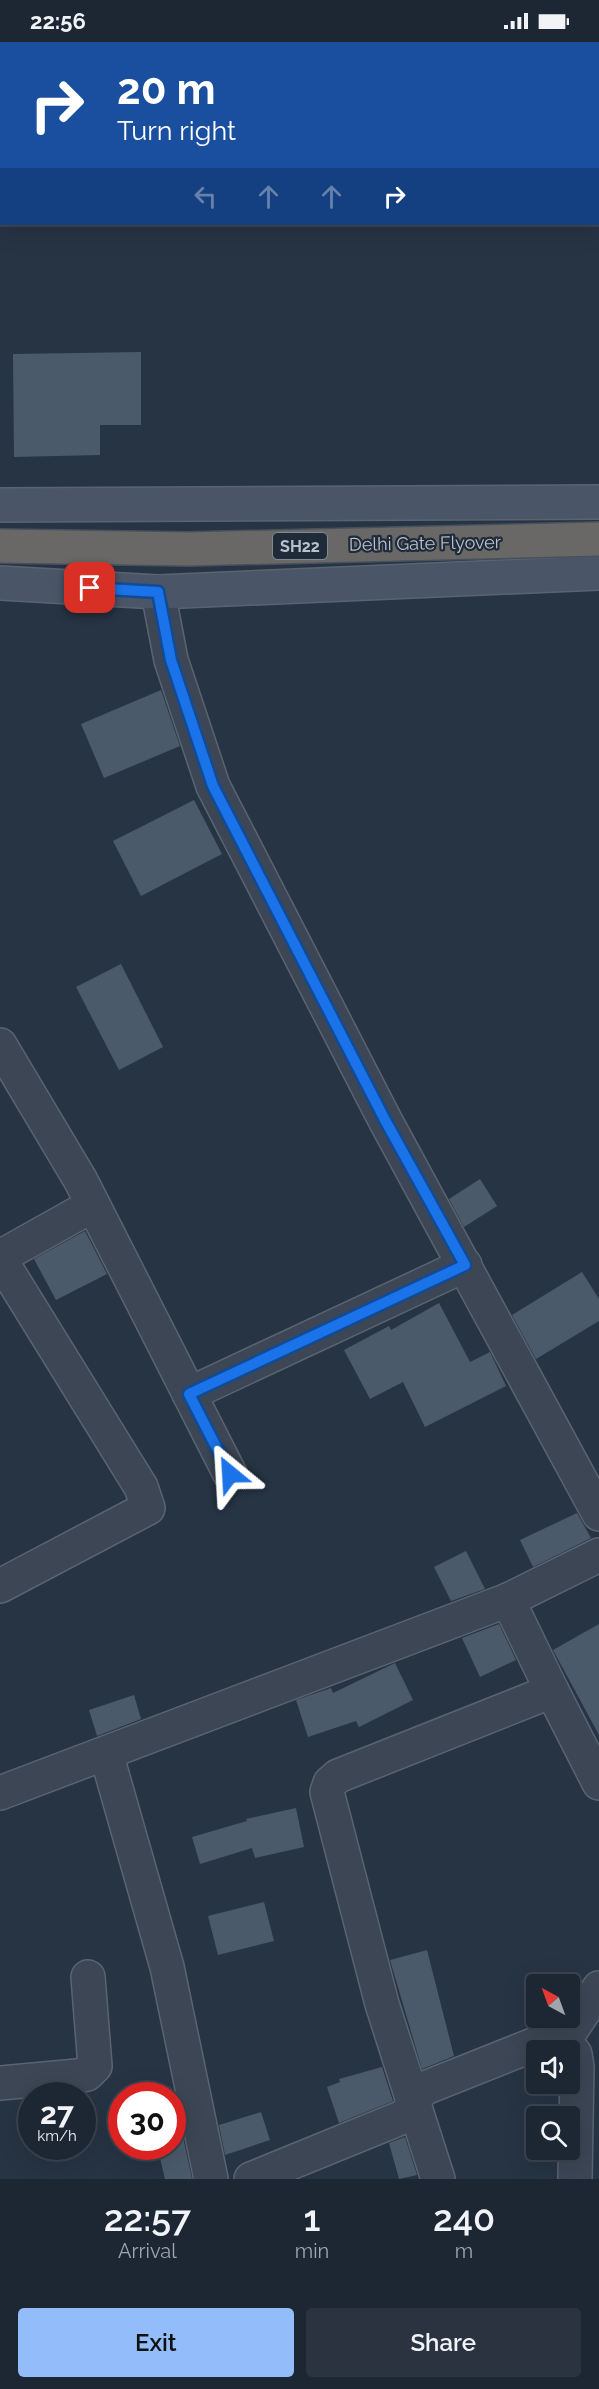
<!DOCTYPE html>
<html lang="en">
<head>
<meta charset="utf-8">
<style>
	body { margin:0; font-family:Raleway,sans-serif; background:#2a333f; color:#f1f3f6; height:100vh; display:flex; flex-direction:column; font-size:22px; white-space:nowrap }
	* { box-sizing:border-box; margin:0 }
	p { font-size:20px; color:#a0a5ac }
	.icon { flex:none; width:33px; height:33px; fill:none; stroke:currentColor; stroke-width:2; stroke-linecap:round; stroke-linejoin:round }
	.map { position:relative; height:2137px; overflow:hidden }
	.drawer { display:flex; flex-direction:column; background:#1d2733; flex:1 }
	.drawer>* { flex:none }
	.hud { position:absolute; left:0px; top:0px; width:600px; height:183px; box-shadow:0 6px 24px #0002,0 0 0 2px #3b444e; background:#1a4fa0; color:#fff; overflow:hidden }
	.needle { width:39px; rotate:319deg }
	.controls { position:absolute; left:526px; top:1932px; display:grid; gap:12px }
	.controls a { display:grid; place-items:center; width:54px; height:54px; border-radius:6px; background:#1d2733; box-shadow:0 6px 24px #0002,0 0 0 2px #3b444e; font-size:30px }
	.speed { position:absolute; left:18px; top:2040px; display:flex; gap:12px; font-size:30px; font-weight:700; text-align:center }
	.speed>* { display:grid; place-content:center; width:78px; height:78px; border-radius:50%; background:#1d2733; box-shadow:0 6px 24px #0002,0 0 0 2px #3b444e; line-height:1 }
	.speed small { font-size:15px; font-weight:400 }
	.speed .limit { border:9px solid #d22; background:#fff; color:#111 }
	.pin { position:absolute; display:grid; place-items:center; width:51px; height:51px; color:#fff; margin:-26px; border-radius:12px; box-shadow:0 3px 9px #0006 }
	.me { position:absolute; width:66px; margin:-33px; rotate:333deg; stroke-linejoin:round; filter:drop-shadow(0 0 4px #0008) }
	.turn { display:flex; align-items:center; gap:21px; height:126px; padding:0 18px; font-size:27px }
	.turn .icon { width:78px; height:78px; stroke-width:2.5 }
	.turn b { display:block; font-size:42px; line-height:51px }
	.lanes { display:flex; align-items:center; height:57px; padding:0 18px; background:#0003; justify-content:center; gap:30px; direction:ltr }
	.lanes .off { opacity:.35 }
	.eta { display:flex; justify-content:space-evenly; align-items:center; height:102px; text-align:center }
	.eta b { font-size:36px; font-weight:600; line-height:42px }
	.action { display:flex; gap:12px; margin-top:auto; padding:12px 18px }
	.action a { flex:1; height:69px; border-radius:6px; background:#92bdfa; color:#111; font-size:24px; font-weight:600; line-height:69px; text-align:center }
	.action a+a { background:#2a333f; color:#f1f3f6 }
	.status { display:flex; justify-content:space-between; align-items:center; height:42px; padding:0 30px; background:#1d2733; direction:ltr }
	.status svg { height:16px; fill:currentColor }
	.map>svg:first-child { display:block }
</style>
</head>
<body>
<div class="status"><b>22:56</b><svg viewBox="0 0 49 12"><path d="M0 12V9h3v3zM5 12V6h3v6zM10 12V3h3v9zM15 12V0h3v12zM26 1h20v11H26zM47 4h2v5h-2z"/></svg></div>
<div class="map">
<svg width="599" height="2137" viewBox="0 0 599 2137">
	<rect width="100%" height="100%" fill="#273444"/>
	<g fill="#4b5a6a">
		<polygon points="141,310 141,383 100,383 100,413 14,415 13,312"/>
		<polygon points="161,648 180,704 104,736 81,682"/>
		<polygon points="194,758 222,812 141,854 113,799"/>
		<polygon points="121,922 163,1005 119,1028 76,945"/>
		<polygon points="480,1137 497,1164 464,1185 449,1157"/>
		<polygon points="85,1189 107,1232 56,1258 34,1217"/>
		<polygon points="582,1230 599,1257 599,1279 536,1317 512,1273"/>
		<polygon points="439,1261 470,1320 490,1310 506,1344 425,1385 403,1340 370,1357 344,1308 389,1284 391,1288"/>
		<polygon points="577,1471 591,1496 533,1525 520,1498"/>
		<polygon points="466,1509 485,1547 451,1559 434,1525"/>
		<polygon points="499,1582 516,1618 480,1635 462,1596"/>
		<polygon points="599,1582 599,1693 553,1608"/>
		<polygon points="395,1621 413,1658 359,1685 356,1679 308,1695 296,1658 331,1646 333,1651"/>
		<polygon points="134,1653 141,1677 97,1694 89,1668"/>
		<polygon points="296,1766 304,1805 255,1816 252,1806 200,1822 192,1795 247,1779 246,1777"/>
		<polygon points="264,1860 274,1899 218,1913 208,1874"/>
		<polygon points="427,1908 454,2014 422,2027 390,1918"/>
		<polygon points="382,2025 393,2059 339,2081 327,2045 340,2040 339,2037"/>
		<polygon points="261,2070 270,2098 225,2113 219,2083"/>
		<polygon points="183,2095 192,2137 165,2137 157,2104 172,2104 172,2098"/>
		<polygon points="405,2095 417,2133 399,2137 389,2101"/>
	</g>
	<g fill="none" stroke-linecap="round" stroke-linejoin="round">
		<g stroke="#5a6471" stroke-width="36">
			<g id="minor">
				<polyline points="53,2 56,0"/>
				<polyline points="0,38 2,37"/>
				<polyline points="158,550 171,618 213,744 385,1078 599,1472"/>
				<polyline points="0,1003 81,1139 230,1432"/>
				<polyline points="0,1215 93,1163"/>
				<polyline points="0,1217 141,1445 148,1466 0,1544"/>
				<polyline points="189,1352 465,1223"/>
				<polyline points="508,1558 552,1649"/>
				<polyline points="106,1711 167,1925 211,2137"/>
				<polyline points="0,1751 508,1558 599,1513"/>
				<polyline points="564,1999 599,1946"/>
				<polyline points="0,2041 77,2034 87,2032 95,2024 88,1935"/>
				<path d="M251 2137 403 2075C414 2066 413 2054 425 2046L548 1997 564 1999 575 2012 577 2025 575 2137"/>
				<polyline points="438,2137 382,1962 327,1750 330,1741 338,1734 552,1649 599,1741"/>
			</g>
		</g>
		<g stroke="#5a6471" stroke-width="36">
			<g id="secondary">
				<polyline points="0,463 599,460"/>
				<polyline points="0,541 158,550 599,531"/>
			</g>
		</g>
		<g stroke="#46515e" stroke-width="36">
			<polyline id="trunk" points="0,504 188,507 599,497"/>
		</g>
		<use href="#minor" stroke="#3c4654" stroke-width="33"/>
		<use href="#secondary" stroke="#4a5567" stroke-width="33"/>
		<use href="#trunk" stroke="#6a6866" stroke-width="33"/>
	</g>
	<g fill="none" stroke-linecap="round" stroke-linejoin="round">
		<g stroke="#114b97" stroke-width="15">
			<polyline id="route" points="90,546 158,550 171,618 213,744 385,1078 465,1223 189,1352 230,1432"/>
		</g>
		<use href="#route" stroke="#1a73e8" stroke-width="10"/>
	</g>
	<g text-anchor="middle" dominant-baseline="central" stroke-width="4.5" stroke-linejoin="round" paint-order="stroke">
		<rect fill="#202b39" stroke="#8b94a1" stroke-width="1.5" x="273" y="491" width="54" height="26" rx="4.5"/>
		<g font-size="16" font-weight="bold" fill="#b9c1cd">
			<text x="300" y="504">SH22</text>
		</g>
		<g font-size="18" fill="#b9c1cd" stroke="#202b39">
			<text transform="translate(425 501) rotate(-1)">Delhi Gate Flyover</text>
		</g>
	</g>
</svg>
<div class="controls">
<a><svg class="needle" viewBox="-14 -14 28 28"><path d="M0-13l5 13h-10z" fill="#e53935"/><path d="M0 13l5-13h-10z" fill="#a0a5ac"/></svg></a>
<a><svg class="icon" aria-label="sound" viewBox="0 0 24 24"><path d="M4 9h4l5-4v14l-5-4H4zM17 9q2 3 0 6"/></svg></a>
<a><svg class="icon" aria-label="search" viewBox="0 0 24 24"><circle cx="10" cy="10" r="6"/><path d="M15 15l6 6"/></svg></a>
</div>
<div class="speed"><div>27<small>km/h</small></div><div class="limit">30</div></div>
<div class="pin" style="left:90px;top:546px;background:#d93025"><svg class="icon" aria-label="arrive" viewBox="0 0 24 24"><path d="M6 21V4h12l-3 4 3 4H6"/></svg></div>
<svg class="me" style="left:230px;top:1432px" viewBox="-20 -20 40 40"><path d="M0-17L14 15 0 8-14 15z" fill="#1a73e8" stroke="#fff" stroke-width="4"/></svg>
<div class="hud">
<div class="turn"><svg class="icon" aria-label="right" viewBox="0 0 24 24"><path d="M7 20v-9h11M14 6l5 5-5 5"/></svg><div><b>20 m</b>Turn right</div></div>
<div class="lanes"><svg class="icon off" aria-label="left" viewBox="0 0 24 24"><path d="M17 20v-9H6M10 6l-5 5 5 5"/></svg><svg class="icon off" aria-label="ahead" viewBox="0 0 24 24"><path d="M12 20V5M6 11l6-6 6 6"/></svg><svg class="icon off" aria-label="ahead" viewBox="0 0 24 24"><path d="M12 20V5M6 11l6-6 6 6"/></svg><svg class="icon" aria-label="right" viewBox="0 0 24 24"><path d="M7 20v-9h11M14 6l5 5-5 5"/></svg></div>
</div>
</div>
<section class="drawer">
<div class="eta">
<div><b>22:57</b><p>Arrival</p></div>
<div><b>1</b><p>min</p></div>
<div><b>240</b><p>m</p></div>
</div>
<div class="action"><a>Exit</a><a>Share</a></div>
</section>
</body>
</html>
